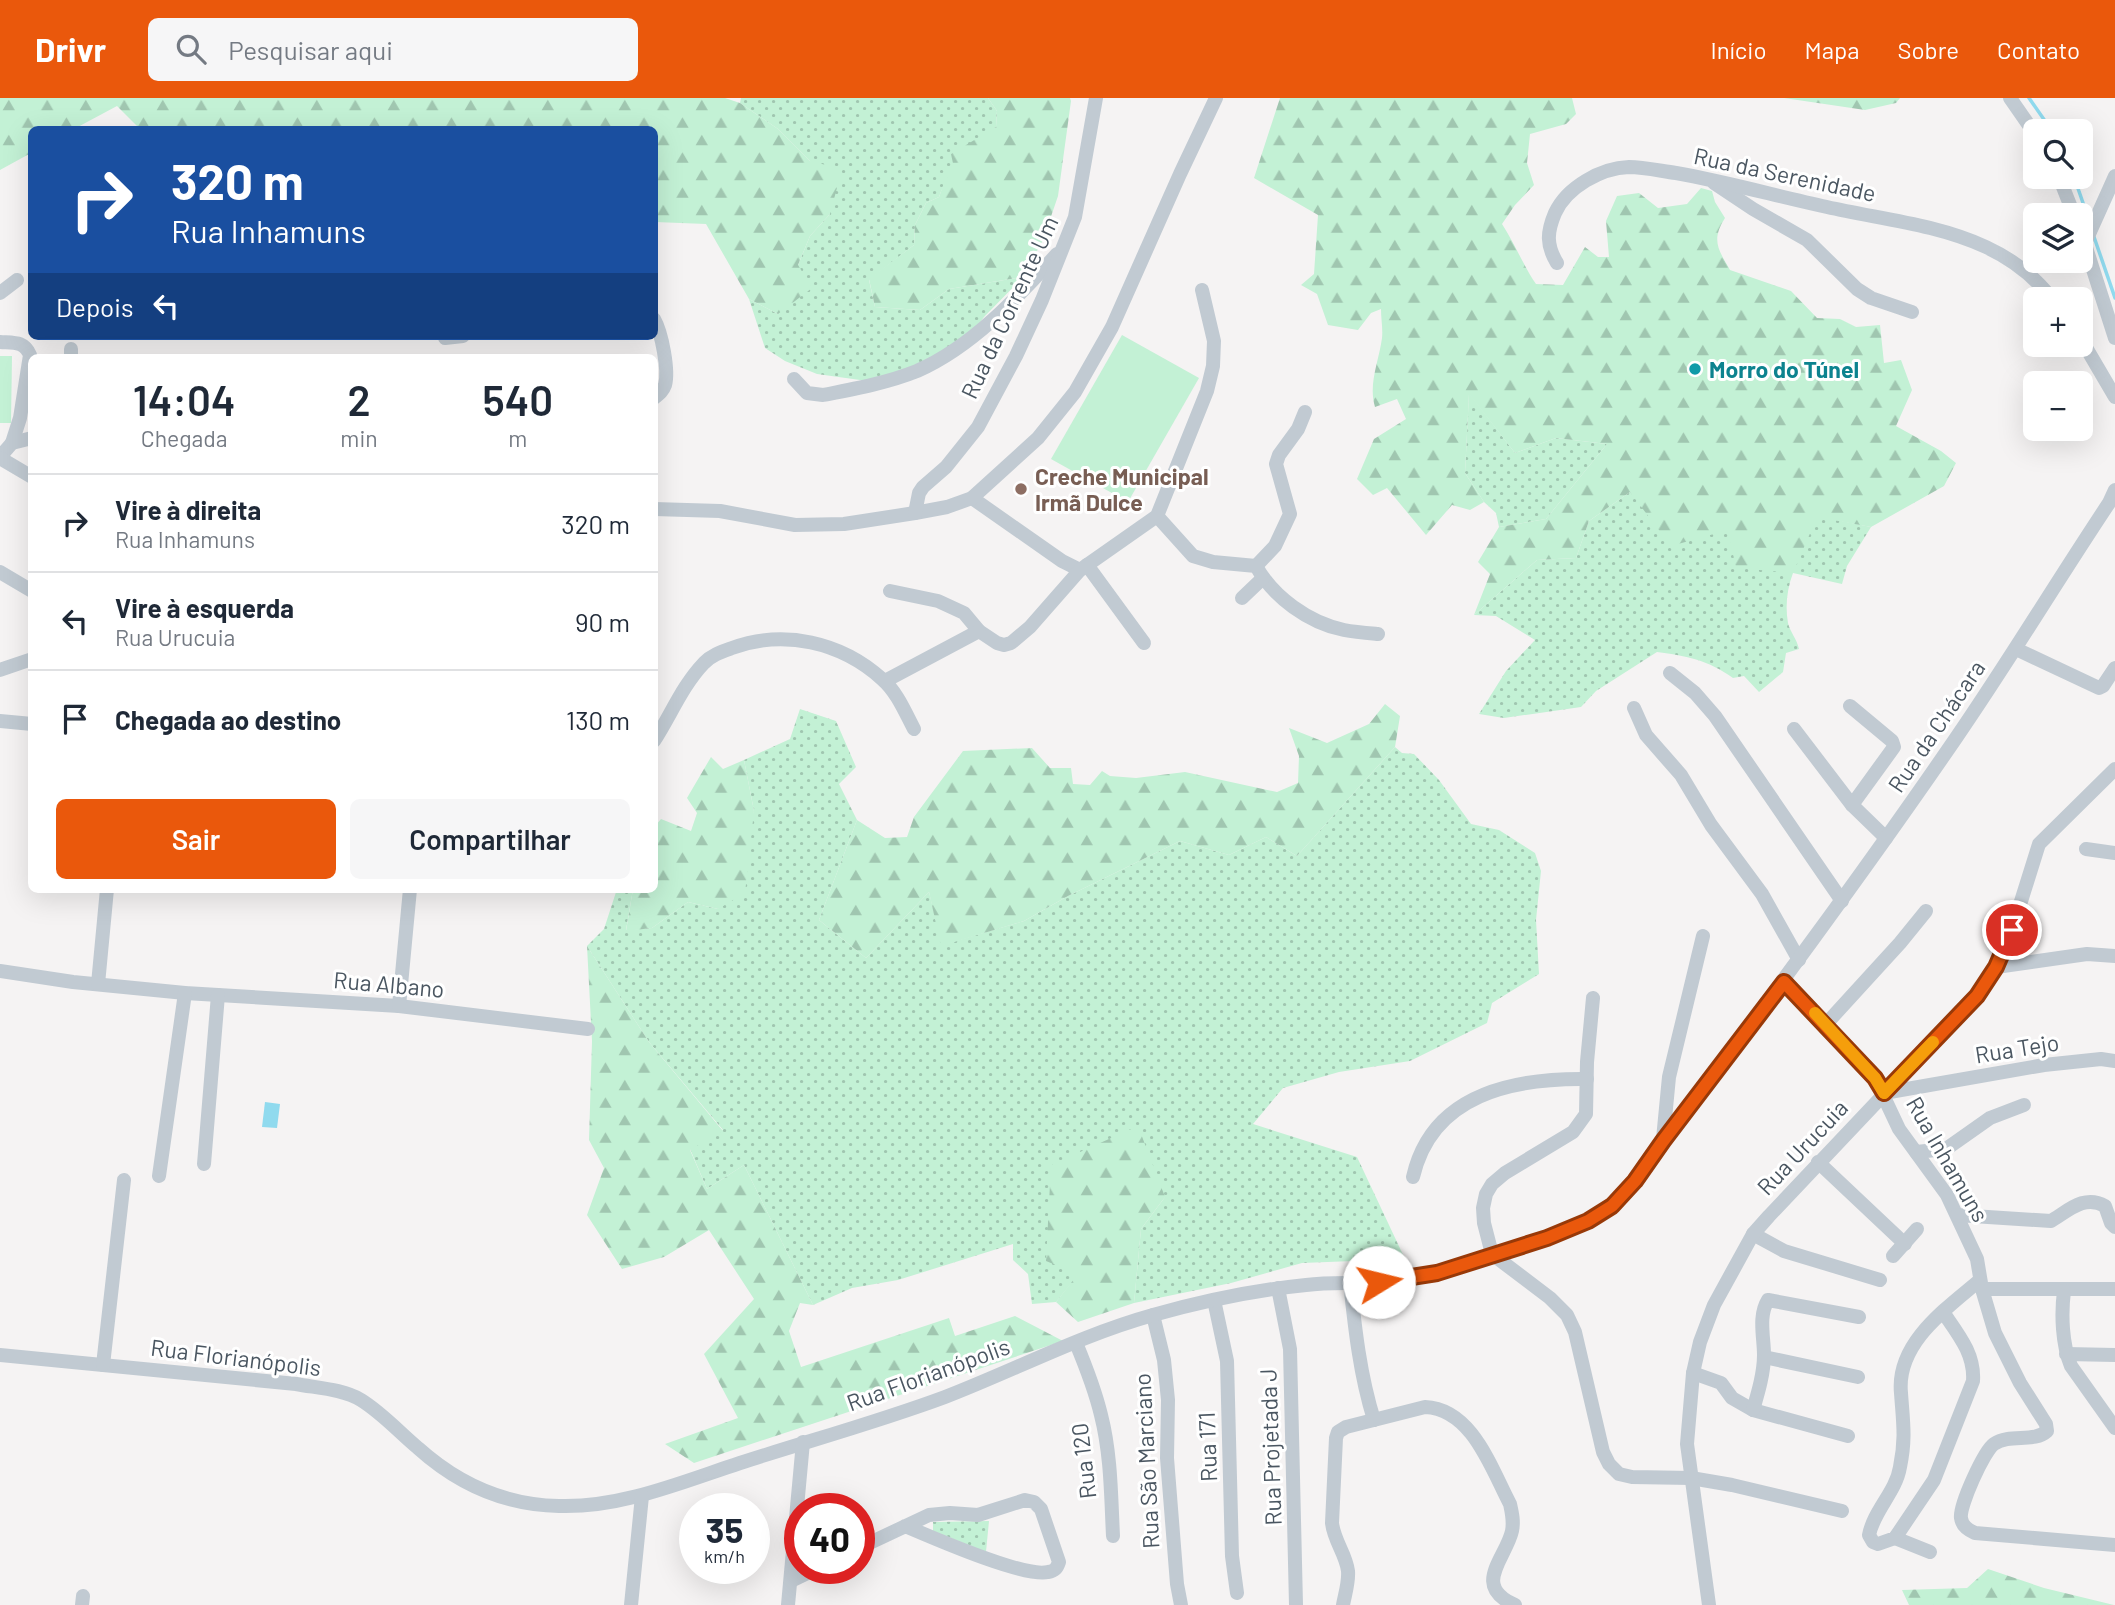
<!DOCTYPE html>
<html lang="pt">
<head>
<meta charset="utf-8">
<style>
	body { margin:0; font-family:Barlow,sans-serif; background:#f6f6f7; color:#1f2937; height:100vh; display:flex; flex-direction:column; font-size:26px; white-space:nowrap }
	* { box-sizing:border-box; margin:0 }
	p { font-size:23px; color:#747a83 }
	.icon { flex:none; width:38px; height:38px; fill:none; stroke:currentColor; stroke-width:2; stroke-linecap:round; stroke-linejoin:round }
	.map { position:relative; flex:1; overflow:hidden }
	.details { position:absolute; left:28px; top:256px; width:630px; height:539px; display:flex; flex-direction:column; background:#fff; border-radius:10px; box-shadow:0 7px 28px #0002 }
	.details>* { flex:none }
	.hud { position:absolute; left:28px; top:28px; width:630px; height:214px; border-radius:10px; box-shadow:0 7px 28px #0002; background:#1a4fa0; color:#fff; overflow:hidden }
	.controls { position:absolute; left:2023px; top:21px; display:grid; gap:14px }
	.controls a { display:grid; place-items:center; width:70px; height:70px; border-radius:10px; background:#fff; box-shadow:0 7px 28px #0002; font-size:35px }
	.speed { position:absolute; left:679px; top:1395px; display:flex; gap:14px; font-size:35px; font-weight:700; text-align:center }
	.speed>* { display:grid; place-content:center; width:91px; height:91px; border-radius:50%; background:#fff; box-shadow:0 7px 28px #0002; line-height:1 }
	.speed small { font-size:18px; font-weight:400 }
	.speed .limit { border:10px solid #d22; background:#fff; color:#111 }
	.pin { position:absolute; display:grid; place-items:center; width:60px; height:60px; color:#fff; margin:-30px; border:4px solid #fff; border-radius:50%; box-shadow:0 2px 7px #0007 }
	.me { position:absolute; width:77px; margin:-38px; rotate:81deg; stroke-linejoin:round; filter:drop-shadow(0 0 5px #0008) }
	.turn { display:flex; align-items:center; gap:24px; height:147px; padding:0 28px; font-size:32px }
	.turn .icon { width:91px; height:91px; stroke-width:2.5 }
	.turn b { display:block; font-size:49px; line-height:60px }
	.then { display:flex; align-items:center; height:66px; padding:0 28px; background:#0003; gap:14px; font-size:26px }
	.eta { display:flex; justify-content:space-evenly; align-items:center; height:119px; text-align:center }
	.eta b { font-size:42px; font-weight:600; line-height:49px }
	.button { display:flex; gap:14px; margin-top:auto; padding:14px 28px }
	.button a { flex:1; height:80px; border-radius:10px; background:#ea580c; color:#fff; font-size:28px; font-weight:600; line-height:80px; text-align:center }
	.button a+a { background:#f6f6f7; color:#1f2937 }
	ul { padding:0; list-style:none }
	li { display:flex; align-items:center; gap:21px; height:98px; padding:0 28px; border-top:2px solid #e0e1e3 }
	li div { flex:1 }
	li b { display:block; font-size:26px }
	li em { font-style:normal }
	header { display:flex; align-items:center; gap:42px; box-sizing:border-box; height:98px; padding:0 35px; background:#ea580c; color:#fff }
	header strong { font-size:33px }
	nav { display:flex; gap:38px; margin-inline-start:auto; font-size:24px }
	.search { width:490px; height:63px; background:#f6f6f7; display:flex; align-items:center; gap:18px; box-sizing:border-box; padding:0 24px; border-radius:10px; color:#747a83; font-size:26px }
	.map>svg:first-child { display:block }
</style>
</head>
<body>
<header>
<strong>Drivr</strong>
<div class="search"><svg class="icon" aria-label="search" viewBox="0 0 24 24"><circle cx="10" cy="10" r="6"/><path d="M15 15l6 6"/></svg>Pesquisar aqui</div>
<nav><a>Início</a><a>Mapa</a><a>Sobre</a><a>Contato</a></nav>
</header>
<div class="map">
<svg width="2115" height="1507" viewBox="0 0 2115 1507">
	<defs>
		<pattern id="grass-dots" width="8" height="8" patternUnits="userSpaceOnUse" patternTransform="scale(1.75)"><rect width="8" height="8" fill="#c3f1d5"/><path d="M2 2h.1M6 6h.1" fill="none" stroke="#a0c6b0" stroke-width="1.8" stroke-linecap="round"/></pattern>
		<pattern id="forest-firs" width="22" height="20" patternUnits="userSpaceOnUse" patternTransform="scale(1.75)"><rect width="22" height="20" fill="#c3f1d5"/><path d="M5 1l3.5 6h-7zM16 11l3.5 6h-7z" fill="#a0c6b0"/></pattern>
	</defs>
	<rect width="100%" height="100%" fill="#f5f3f3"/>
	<g fill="url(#grass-dots)">
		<path d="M741 0H988L997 13 996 29C974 50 949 70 939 99L926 105 915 127 914 147 869 182 875 209 920 212 949 191 1023 179 984 219 962 248 896 287 817 276 785 263 765 250 749 201 778 216 810 138 830 116 810 63 778 31 740 5Z"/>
		<polygon points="1469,295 1515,355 1556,340 1607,346 1546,421 1499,429 1496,415 1484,404 1465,375"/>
		<path d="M1630 394 1729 432 1817 418 1871 429 1847 468 1842 486 1793 475C1787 491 1785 508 1788 525 1790 534 1797 541 1799 551L1786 555 1783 574 1759 594 1744 578 1733 580C1708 562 1687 558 1657 554L1596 593 1581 609 1504 620 1479 616 1506 573 1535 542 1496 518 1474 517 1537 462 1576 460 1589 423Z"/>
		<polygon points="800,611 836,623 856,669 839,686 857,722 819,822 866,860 929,794 942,847 1024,823 1068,798 1180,743 1229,757 1266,739 1297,758 1395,649 1402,655 1414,656 1439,682 1471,726 1499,732 1535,755 1541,773 1536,822 1539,876 1492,905 1487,925 1410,963 1339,974 1283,990 1253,1026 1357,1059 1405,1161 1302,1165 1231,1185 1134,1205 1141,1131 1165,1099 1079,1176 1056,1204 1032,1206 1028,1176 1013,1162 1013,1146 898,1182 852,1190 813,1207 744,1067 707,1091 690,1051 723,1032 649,944 587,848 604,831 617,791 633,791 626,832 652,830 688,804 718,811 754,713 744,662 790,641"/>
		<polygon points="989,1423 986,1454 933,1433 933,1424"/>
	</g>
	<g fill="url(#forest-firs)">
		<polygon points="0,0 725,0 740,5 778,31 810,63 842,71 830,116 810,138 798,167 812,190 778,216 749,201 706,126 655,124 654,32 141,32 117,8 74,31 32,32 31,55 0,72"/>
		<polygon points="988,0 1070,0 1071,3 1058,98 1043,142 1023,179 949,191 920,212 875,209 869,181 914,147 915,127 926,105 939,99 945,82 954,70 951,56 996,29 997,13"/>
		<path d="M1280 0H1572L1576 16 1566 26 1530 36 1527 65 1534 87 1515 107 1502 126C1515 146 1523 167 1536 186L1563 187 1585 149 1598 159H1609L1606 123 1617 98 1639 95 1658 110 1687 106 1701 90 1712 93 1715 104 1725 120C1711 142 1718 151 1730 172L1791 193 1817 220 1840 221 1856 229 1880 227 1884 265 1901 262 1912 292 1896 328 1941 353 1956 365 1944 388 1871 429 1817 419 1793 475 1736 470 1728 432 1671 448 1630 394 1589 423 1576 460 1537 462 1474 517 1490 476 1478 464 1499 429 1546 421 1607 346 1556 340 1515 355 1469 296 1465 375 1484 404 1470 412 1452 407 1426 437 1387 390 1373 397 1357 381 1374 341 1406 321 1397 301 1375 309C1368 286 1379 263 1382 240 1383 231 1381 221 1381 211L1371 215 1358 232 1328 227 1317 196 1301 187 1314 176 1318 117 1254 80Z"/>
		<polygon points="1784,0 1900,0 1896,5 1865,12"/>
		<polygon points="1385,606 1400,618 1395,649 1297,758 1266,739 1229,757 1180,743 1068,798 1024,823 941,848 929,794 866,860 819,822 857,722 885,740 907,739 914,719 963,653 1032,650 1050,670 1071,670 1073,686 1090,687 1102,673 1110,678 1136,680 1185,674 1277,694 1298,685 1299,658 1289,630 1327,645 1369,626"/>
		<polygon points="711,659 723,671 744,662 754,713 745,795 718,811 688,804 652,830 626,833 633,791 654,791 655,728 661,721 691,733 697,715 687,700"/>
		<polygon points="587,848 649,944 723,1033 690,1052 707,1091 744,1067 813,1207 800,1205 789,1233 801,1269 949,1220 955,1238 1015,1218 1063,1243 694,1365 665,1346 738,1320 704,1256 754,1201 709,1132 664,1159 622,1171 587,1117 604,1070 589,1042 592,943"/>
		<polygon points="1138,1028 1165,1099 1141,1131 1134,1205 1078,1224 1056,1204 1078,1176 1046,1163 1051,1067"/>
		<polygon points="1988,1471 2044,1490 2114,1507 1909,1507 1902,1492 1967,1490"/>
	</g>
	<g fill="#c3f1d5">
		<polygon points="1122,237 1199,280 1128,404 1051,361"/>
		<polygon points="0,258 12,258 11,325 0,325"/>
	</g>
	<polygon fill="#90daee" points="265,1004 280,1006 277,1030 262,1029"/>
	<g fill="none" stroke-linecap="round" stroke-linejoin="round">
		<g stroke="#90daee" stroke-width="3.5">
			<polyline points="2029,0 2052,33"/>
			<polyline points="2074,79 2090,125"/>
			<polyline points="2093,136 2115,200"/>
		</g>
		<g stroke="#c1cad2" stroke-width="14">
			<polyline points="2010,0 2035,36"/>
			<polyline points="2059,79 2074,117"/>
			<polyline points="1714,85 1753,111 1807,142 1857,191 1871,200 1912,214"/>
			<polyline points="2081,134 2115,240"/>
			<polyline points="2085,145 2115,78"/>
			<path d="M1557 165C1546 147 1547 134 1555 115 1567 89 1601 70 1629 69 1644 69 1661 73 1676 75 1727 84 1776 98 1827 109 1880 121 1936 126 1986 149 2012 161 2035 179 2052 201"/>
			<polyline points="0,195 17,182"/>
			<path d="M654 221C662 235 669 273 665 287 663 293 659 296 654 300"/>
			<polyline points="445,240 463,238"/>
			<polyline points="2081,241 2115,299"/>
			<path d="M0 244C14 245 24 243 30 257L20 320 12 345"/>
			<polyline points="71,251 71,259"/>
			<path d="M794 281 807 295 823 297C854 291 887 285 917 273 972 249 1017 200 1057 156"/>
			<polyline points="0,359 12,345 32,340"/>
			<polyline points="0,360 32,379"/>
			<polyline points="972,400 1062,463 1080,472"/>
			<polyline points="654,411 720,413 795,427 844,426 915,415 947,409 972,400 1038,340 1075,294 1112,229 1180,76 1216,0"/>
			<polyline points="915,415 919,395 923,389 946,369 978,329 1016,258 1042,202 1075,119 1096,0"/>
			<path d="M1157 418 1193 458 1213 464 1256 468C1273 499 1309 525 1344 532 1355 534 1367 535 1378 536"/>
			<polyline points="1087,467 1144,545"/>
			<polyline points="1256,468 1275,448 1290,416 1276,366 1279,357 1298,331 1305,314"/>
			<polyline points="0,474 32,493"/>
			<polyline points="890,493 938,503 964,515 979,533 997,545 1004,547 1011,545 1030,529 1080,472 1157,418 1207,293 1213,268 1214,243 1202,192"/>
			<polyline points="1242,500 1263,480"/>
			<polyline points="2016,551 2099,590 2103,588 2115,570"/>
			<polyline points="0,572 32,561"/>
			<polyline points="1670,575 1695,595 1715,618 1842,803"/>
			<polyline points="885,583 979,533"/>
			<polyline points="1850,608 1892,643 1894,649 1852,707"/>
			<polyline points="1634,610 1646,637 1681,677 1711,727 1762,796 1799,862"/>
			<polyline points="0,623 32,626"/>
			<polyline points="1794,631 1852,707 1886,740"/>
			<path d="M654 643C671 617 682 588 704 565 712 557 721 554 732 550 784 531 841 544 882 581 897 594 905 614 914 631"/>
			<polyline points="2086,751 2115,755"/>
			<polyline points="1996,869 2087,856 2115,858"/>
			<polyline points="0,873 73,884 185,895 399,908 588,931"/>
			<path d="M1784 883 1875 980 1899 1031 1947 1097 1977 1161 1982 1191 1995 1235 2020 1285 2046 1326 2047 1333C2034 1345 2010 1335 1994 1346 1984 1353 1959 1408 1961 1420 1962 1428 1968 1432 1975 1435L2115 1447"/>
			<polyline points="98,886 107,791"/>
			<polyline points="1593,900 1587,964 1586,1016 1573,1034 1505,1075 1492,1086 1486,1096 1483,1110 1484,1125 1492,1156 1550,1200 1567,1217 1575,1234 1603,1354 1609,1366 1619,1376 1632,1379 1691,1380 1732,1387 1842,1413"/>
			<polyline points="399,908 410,791"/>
			<polyline points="1826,926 1900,845 1926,813"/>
			<polyline points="1884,995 2044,967 2101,961 2115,963"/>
			<polyline points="1663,1041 1669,979 1703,838"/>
			<polyline points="1916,1054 1946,1051 1990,1020 2024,1007"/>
			<polyline points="1818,1064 1905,1146"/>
			<polyline points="204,1066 218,897"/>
			<polyline points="159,1078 185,895"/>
			<path d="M1413 1079C1432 996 1513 980 1587 981"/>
			<path d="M1957 1117 2051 1123C2068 1113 2084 1096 2105 1108L2111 1125 2115 1129"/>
			<polyline points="1753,1136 1784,1153 1880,1182"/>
			<polyline points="1893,1158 1917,1131"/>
			<path d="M1350 1184C1355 1231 1360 1277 1374 1322"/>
			<polyline points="1278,1190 1290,1251 1296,1507"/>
			<polyline points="1982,1191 2115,1191"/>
			<path d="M2064 1193C2061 1216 2062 1246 2071 1268L2115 1330"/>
			<polyline points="1214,1202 1227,1263 1232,1458 1237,1495"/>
			<path d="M1943 1214C1958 1236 1975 1256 1973 1283L1934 1382 1895 1440 1878 1446 1873 1444 1869 1437C1874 1412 1896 1394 1900 1369 1906 1340 1903 1324 1901 1295 1896 1245 1947 1210 1980 1182"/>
			<polyline points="1153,1217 1164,1262 1168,1302 1167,1360 1177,1486 1181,1507"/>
			<path d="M1076 1245C1086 1269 1095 1292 1101 1317 1111 1356 1111 1398 1113 1438"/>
			<polyline points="2066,1256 2115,1257"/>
			<path d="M0 1257 296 1286C317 1290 343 1291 361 1302 382 1315 399 1334 418 1350 458 1386 505 1407 559 1408 621 1410 682 1384 740 1365 808 1343 878 1324 945 1299 1015 1272 1081 1237 1153 1217 1203 1203 1255 1192 1306 1187 1331 1184 1356 1186 1381 1184 1421 1181 1458 1167 1496 1155 1513 1150 1530 1146 1546 1141 1603 1121 1632 1094 1663 1043 1763 910 1862 777 1956 640 2009 563 2057 483 2109 405L2115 392"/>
			<polyline points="1764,1259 1858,1279"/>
			<polyline points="103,1267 124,1082"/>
			<polyline points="1693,1275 1721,1285 1732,1300 1753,1312 1848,1338"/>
			<path d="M1753 1312C1758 1295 1764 1275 1764 1257 1764 1239 1758 1218 1768 1202L1859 1219"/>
			<polyline points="1895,1440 1930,1454"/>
			<path d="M859 1450 929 1417 950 1415 978 1417 1025 1402 1034 1404 1041 1411 1059 1464C1057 1470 1055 1473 1048 1474 1024 1480 931 1439 905 1428"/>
			<polyline points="791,1483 818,1470"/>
			<polyline points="82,1507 83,1498"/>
			<polyline points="631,1507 642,1398"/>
			<polyline points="788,1507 803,1344"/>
			<path d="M1343 1507C1345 1496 1349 1484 1348 1473 1346 1456 1334 1443 1332 1425L1336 1340 1338 1334 1346 1329 1425 1309C1472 1311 1491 1370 1510 1406 1512 1415 1514 1423 1512 1433 1506 1460 1471 1488 1515 1507"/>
			<polyline points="1709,1507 1687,1346 1693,1275 1700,1244 1714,1207 1753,1136 1769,1118 1977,898 1996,869 2012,832 2039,746 2115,671"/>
		</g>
	</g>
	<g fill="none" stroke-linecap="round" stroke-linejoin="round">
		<g stroke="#983908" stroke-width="18">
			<polyline id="route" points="1379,1184 1437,1175 1547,1140 1588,1123 1612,1108 1635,1083 1663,1043 1784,884 1875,980 1884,995 1977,898 1996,869 2012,832"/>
		</g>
		<use href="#route" stroke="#ea580c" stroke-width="12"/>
		<polyline stroke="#f59e0b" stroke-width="12" points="1815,915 1875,980 1884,995 1933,944"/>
	</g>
	<circle fill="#0f9aa8" stroke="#fff" stroke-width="2.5" cx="1695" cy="271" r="7"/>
	<circle fill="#8d6e63" stroke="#fff" stroke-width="2.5" cx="1021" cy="391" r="7"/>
	<g text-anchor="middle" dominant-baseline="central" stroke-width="6" stroke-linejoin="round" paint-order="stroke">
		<g font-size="23" fill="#4a5661" stroke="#fff">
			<text transform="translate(1785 76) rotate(12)">Rua da Serenidade</text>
			<text transform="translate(1009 209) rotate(-65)">Rua da Corrente Um</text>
			<text transform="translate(1936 628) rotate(-56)">Rua da Chácara</text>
			<text transform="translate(389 886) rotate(5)">Rua Albano</text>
			<text transform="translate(2017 950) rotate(-9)">Rua Tejo</text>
			<text transform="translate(1802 1049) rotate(-47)">Rua Urucuia</text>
			<text transform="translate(1948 1061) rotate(60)">Rua Inhamuns</text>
			<text transform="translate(236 1259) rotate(7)">Rua Florianópolis</text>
			<text transform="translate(928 1276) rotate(-20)">Rua Florianópolis</text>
			<text transform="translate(1207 1349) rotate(-92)">Rua 171</text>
			<text transform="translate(1270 1349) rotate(-92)">Rua Projetada J</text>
			<text transform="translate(1083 1363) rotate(-97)">Rua 120</text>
			<text transform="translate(1146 1363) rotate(-93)">Rua São Marciano</text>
		</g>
		<g font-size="23" font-weight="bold" fill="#0d838f" stroke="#fff" text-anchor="start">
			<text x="1709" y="271">Morro do Túnel</text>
		</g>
		<g font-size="23" font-weight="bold" fill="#785e54" stroke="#fff" text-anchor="start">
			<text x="1035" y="378">Creche Municipal<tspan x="1035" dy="26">Irmã Dulce</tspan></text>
		</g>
	</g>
</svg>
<div class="controls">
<a><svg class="icon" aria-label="search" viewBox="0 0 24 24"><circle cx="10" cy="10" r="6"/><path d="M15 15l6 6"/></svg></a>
<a><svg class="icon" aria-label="layers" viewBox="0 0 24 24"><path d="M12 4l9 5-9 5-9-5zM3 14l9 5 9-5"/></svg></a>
<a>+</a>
<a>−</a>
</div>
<div class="speed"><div>35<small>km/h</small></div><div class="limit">40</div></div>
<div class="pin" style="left:2012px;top:832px;background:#d93025"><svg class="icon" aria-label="arrive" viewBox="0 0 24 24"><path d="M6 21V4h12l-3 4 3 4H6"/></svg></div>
<svg class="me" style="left:1379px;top:1184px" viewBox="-20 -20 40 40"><circle r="19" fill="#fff"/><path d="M0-13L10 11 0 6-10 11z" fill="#ea580c"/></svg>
<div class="hud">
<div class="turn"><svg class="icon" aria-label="right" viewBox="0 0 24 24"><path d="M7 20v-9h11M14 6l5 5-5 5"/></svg><div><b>320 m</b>Rua Inhamuns</div></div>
<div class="then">Depois<svg class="icon" aria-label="left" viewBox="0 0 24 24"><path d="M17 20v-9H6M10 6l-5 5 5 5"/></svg></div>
</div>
<section class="details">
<div class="eta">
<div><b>14:04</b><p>Chegada</p></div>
<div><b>2</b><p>min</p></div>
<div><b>540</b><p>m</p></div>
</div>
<ul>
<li><svg class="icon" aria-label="right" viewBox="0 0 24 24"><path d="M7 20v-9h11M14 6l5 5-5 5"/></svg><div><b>Vire à direita</b><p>Rua Inhamuns</p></div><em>320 m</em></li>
<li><svg class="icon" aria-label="left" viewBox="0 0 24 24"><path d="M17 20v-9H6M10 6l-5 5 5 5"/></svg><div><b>Vire à esquerda</b><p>Rua Urucuia</p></div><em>90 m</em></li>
<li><svg class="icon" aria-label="arrive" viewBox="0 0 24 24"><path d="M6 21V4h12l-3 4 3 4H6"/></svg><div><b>Chegada ao destino</b></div><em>130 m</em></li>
</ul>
<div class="button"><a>Sair</a><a>Compartilhar</a></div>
</section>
</div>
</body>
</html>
